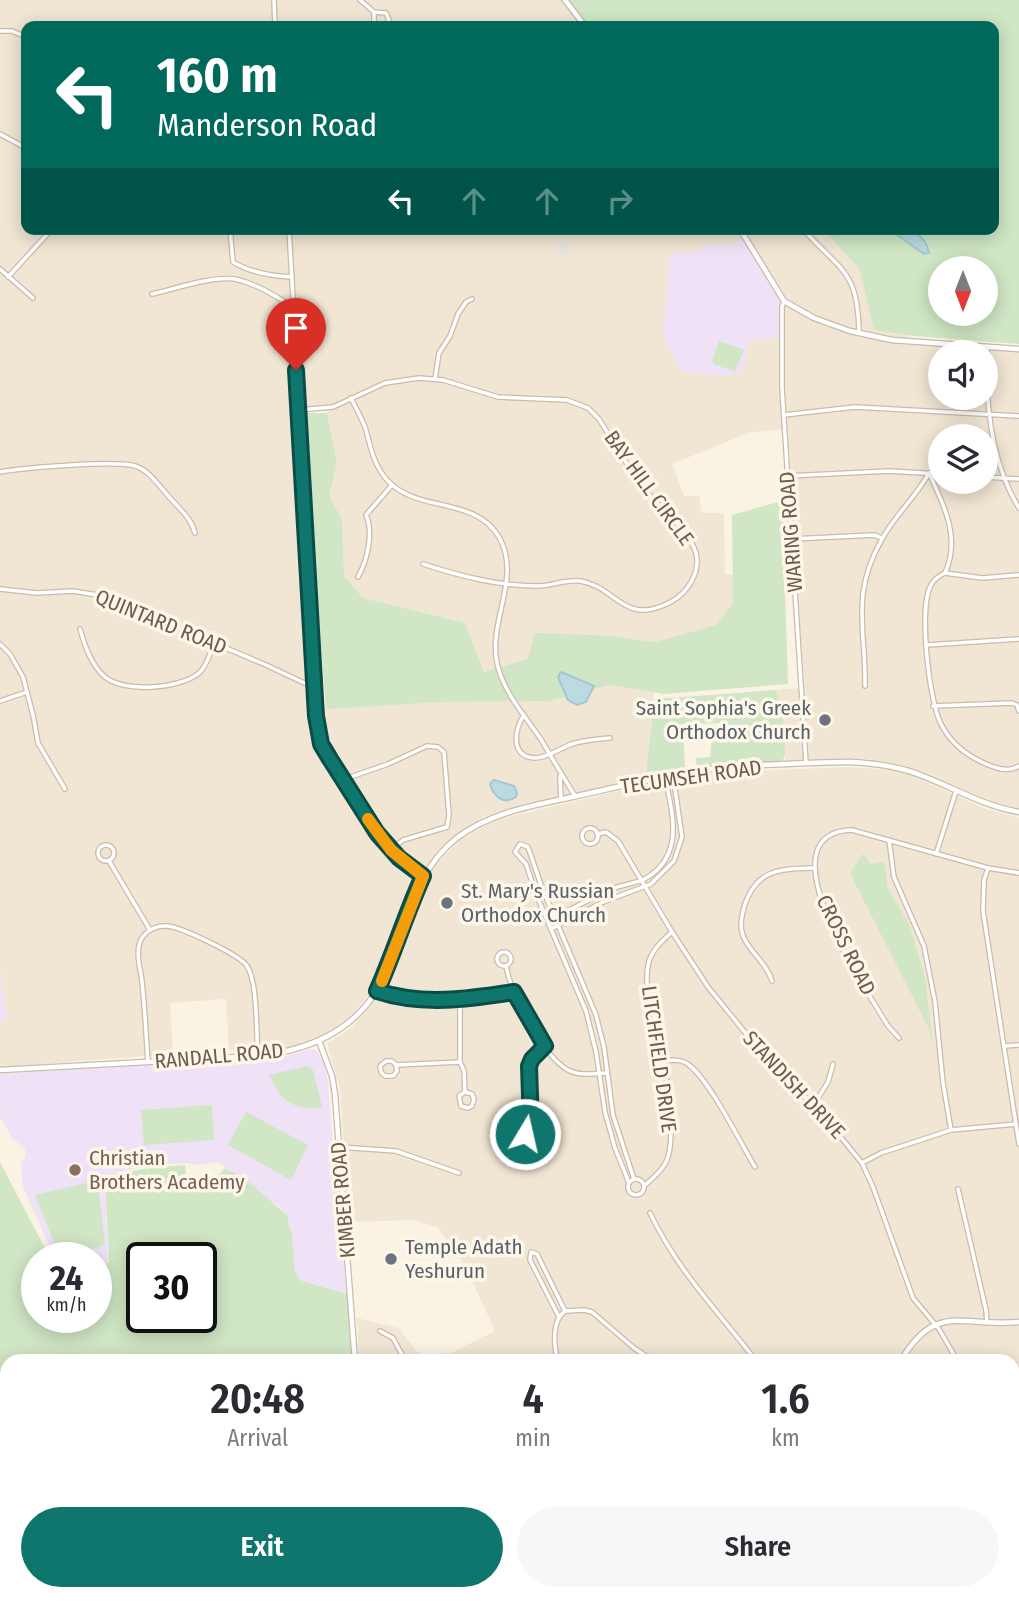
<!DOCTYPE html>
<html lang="en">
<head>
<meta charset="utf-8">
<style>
	body { margin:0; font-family:"Fira Sans Condensed",sans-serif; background:#f7f7f7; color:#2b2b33; height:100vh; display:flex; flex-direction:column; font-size:26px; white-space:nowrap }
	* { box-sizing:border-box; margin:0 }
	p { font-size:23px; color:#7c7c81 }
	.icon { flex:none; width:38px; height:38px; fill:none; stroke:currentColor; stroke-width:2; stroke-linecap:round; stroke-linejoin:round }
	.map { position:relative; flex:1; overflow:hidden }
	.drawer { position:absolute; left:0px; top:1354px; width:1020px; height:247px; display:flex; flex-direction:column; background:#fff; border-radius:21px 21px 0 0; box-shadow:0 4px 18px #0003 }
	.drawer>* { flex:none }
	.guide { position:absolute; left:21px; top:21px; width:978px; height:214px; border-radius:14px; box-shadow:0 4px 18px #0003; background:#00695c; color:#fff; overflow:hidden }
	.needle { width:46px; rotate:180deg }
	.buttons { position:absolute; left:928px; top:256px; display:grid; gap:14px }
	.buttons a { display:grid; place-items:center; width:70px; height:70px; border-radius:50%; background:#fff; box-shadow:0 4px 18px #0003; font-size:35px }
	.speed { position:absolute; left:21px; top:1242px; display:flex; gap:14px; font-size:35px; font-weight:700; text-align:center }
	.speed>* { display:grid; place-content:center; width:91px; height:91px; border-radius:50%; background:#fff; box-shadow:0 4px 18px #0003; line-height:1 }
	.speed small { font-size:18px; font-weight:400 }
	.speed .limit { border:4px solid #111; border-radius:10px; background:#fff; color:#111 }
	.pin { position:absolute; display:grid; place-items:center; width:60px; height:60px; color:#fff; margin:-72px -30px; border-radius:50% 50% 50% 0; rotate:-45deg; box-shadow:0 0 7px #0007 }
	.pin .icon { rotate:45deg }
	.me { position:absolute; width:77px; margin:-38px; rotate:9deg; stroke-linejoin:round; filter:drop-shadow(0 0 5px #0008) }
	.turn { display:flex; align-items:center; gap:24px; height:147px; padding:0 21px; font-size:32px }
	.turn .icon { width:91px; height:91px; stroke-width:2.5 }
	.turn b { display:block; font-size:49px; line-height:60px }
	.lanes { display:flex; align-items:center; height:66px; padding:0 21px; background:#0003; justify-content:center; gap:35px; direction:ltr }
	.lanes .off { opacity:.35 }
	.eta { display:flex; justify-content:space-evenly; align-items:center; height:119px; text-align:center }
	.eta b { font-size:42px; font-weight:600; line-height:49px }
	.primary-button { display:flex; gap:14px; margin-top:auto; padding:14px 21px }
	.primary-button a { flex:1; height:80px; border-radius:42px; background:#0f766e; color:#fff; font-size:28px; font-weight:600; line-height:80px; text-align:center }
	.primary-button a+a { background:#f7f7f7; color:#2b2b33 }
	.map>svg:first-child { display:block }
</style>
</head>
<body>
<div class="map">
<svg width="1019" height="1601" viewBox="0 0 1019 1601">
	<rect width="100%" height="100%" fill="#faf3e4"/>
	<g fill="#f1e5d3" fill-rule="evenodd">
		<path d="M0 0H565L585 26H26V229H823L860 270 908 310 909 341 1019 349V809L993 803 928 773 898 764 866 759 786 761 783 739 786 732 776 690 804 688 788 429 751 432 672 464 684 496H699L702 513H724L725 574 733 575V603L716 625 655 642 610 636 484 672 465 623 363 598 344 576 342 519 329 496 337 463 326 406 298 408 313 643 314 709 441 702 549 701 610 685 654 693 646 777 501 811 485 816 462 830 441 847 426 865 414 883 385 967 364 1001 349 1018 319 1038 286 1049 285 1046 229 1050 226 999 170 1003 173 1054 0 1067V1022L7 1017 0 972ZM940 352H985V397H940ZM940 436H985V481H940Z"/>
		<polygon points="848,767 892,770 911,775 986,809 1019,818 1019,1601 691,1601 690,1594 1013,1594 1013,1362 359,1361 357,1318 398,1328 420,1355 451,1353 495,1331 465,1265 437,1227 413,1220 349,1222 340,1089 327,1044 352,1027 371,1005 387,980 416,899 435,866 460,840 493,822 512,816 679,777 721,772"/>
		<polygon points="0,1502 7,1502 7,1594 446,1594 433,1601 0,1601"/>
	</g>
	<polygon fill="#eae4de" points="557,240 566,241 570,247 567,258 559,255 556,250"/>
	<g fill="#efe1f6">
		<polygon points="743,240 779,299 780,337 750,340 742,373 722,376 682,371 677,365 663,336 670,253 699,252 703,246 723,243 729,246"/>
		<polygon points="0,972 7,1017 0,1022"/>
		<polygon points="312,1049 317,1051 324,1064 327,1076 346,1293 302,1281 295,1273 292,1236 287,1215 278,1205 265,1198 219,1162 198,1165 187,1163 148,1165 105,1176 108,1262 96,1263 96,1258 55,1258 23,1187 21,1163 26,1156 25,1149 12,1138 0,1117 0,1074 279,1058"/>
		<polygon points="468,1594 690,1594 691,1601 455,1601"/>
	</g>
	<g fill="#d0e6c4" fill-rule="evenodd">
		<path d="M560 0H1019V344L914 336 874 330 860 270 823 229H994V26H582ZM940 268H985V313H940Z"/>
		<polygon points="719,341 744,350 735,371 715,365 712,361"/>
		<polygon points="303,413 327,413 337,463 329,496 342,519 344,576 363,598 465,623 484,672 528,659 535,633 610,636 655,642 716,625 733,603 732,515 782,501 788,684 663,694 610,685 549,701 441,702 326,709"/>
		<path d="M776 690 786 733C782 742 789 753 782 761L697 767 696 758 710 757 712 739 723 738V723L683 724 685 770 646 775 654 699Z"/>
		<polygon points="863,854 870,864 884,861 888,889 909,924 925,977 933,1047 929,1029 850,873"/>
		<path d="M307 1066 313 1070 322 1107C292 1111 282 1101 269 1075Z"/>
		<polygon points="212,1105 214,1140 144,1145 141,1110"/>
		<polygon points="246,1112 308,1145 291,1180 228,1145"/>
		<path d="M0 1162 50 1258H37V1318H96V1264L109 1263 105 1176 149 1168 185 1165 187 1183 212 1182 225 1168 245 1179 287 1215 292 1236 295 1273 302 1281 348 1294 352 1361 7 1362V1502H0ZM142 1258H201V1318H142Z"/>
		<polygon points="86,1183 98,1187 105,1242 102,1246 64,1256 58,1252 35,1195"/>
		<polygon points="606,1594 681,1594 671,1601 613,1601 607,1598"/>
	</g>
	<g fill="#bbdae2" stroke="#a2c8d2" stroke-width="2">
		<path d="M889 229C906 229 926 232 929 253L924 254Z"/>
		<polygon points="561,672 594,686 586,702 577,705 568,700 558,677"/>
		<path d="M494 780 514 786 517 793 516 797C503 805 494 797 490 784Z"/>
	</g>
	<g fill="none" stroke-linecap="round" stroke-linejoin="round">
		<g stroke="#cabbac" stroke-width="6">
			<g id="minor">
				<polyline points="274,0 275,26"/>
				<polyline points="360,0 374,12 386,13 389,20 386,26"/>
				<polyline points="374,12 374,22 378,26"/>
				<polyline points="0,31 12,31 26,37"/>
				<polyline points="0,134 26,148"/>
				<path d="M230 229 233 262C249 272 273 276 292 277"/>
				<path d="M289 229 318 730C326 761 367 823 389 848 399 859 411 868 423 876"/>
				<path d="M803 229C841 272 858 269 859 333"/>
				<polyline points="0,269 33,298"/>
				<polyline points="8,277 52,229"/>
				<path d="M152 294C175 289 217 274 239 280 259 285 276 297 294 307"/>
				<polyline points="784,301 782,307 782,388 806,763"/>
				<path d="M987 347C985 401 990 461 1019 508"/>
				<polyline points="435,379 439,353 450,336 458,314 466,302 472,299"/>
				<path d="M351 398C356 408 361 417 365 427 371 447 373 465 388 481 418 513 475 496 499 537 522 577 488 621 497 663 503 692 526 717 542 741 553 760 564 778 575 796"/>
				<path d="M299 410 333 407 385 383 419 378 443 380 498 397 567 400 588 408 599 419C614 443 629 469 646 491 660 508 690 532 696 553 699 565 695 578 687 588 681 597 672 602 662 606 623 622 614 586 580 581 565 579 552 586 538 586 498 586 460 576 423 564"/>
				<polyline points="784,415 855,407 1019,416"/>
				<path d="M0 472C21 468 117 460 135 466 149 470 160 487 170 498 180 509 191 518 195 533"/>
				<path d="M929 473C944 505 961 538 945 573 938 576 933 580 930 587 919 610 929 701 941 724 950 742 966 755 984 763 995 768 1008 773 1019 766"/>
				<polyline points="788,476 889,471 940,474"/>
				<polyline points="985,477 1019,479"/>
				<polyline points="792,539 874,535 882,538"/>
				<polyline points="945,573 982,578 1019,575"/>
				<path d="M358 577C367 561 374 533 366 515L392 485"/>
				<polyline points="0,589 37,593 73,591 103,596 266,665 315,688"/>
				<path d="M80 629C85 646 91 665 105 677 124 693 180 689 199 673 207 666 210 653 214 644"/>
				<polyline points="0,644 10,654 23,677 33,715 38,743 65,789"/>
				<polyline points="927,645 1019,639"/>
				<path d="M865 686C866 629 850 595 882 539 895 515 916 497 929 473"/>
				<polyline points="0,701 27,692"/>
				<polyline points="933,706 1012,703 1017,705 1019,711"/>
				<path d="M524 715C514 729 510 757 535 758 547 758 561 748 572 744 584 740 597 739 610 738"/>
				<polyline points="560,776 561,799"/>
				<polyline points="342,780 388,764 427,746 438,747 444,752 449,815 447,827 403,840 391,850"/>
				<circle cx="590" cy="836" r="8"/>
				<polyline points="597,834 606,832 618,841 672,932 708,987 752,1041 825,1118 862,1163 873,1187 913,1298 939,1329 958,1362"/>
				<polyline points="889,840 894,877 924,946 935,1002 943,1083 951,1130"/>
				<circle cx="106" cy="853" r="8"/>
				<polyline points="936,854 956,791"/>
				<polyline points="109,861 150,930"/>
				<polyline points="988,868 984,880 983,911 1019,1144"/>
				<path d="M548 921C569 910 590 899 612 889 623 884 637 884 648 877 685 853 672 812 665 777"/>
				<polyline points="551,929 603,902 651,884 674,861 682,837 673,775"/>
				<circle cx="504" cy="959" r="7"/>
				<path d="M506 966C511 994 543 1056 568 1070 580 1076 593 1074 606 1073"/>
				<path d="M772 981C767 964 753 955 745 940 739 929 741 919 744 907 756 869 779 869 814 868"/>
				<path d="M377 991C421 1006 469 999 514 992"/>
				<polyline points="460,999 460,1062 464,1071 465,1092 459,1096 461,1106 468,1108 472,1106 474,1099 472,1094 465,1092"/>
				<path d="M899 1038 888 1026C868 992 759 833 852 830L988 868 1019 873"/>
				<polyline points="1004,1046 1019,1045"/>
				<path d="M663 1061C672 1060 682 1059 689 1065 710 1081 740 1142 755 1167"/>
				<path d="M148 1062C146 1036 145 1009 142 982 141 970 136 958 139 945 142 933 154 925 167 926 181 927 240 955 247 966 258 982 256 1035 258 1056"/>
				<polyline points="396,1065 397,1071 393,1076 385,1076 381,1072 380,1066 386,1061 392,1061 396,1065 460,1062"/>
				<polyline points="813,1106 828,1082 833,1064"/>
				<circle cx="532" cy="1132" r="7"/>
				<polyline points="531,1125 529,1066 532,1059 545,1046"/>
				<polyline points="339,1147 396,1151 459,1173"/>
				<polyline points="862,1163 881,1153 951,1130 1016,1124"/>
				<circle cx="636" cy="1187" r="8"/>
				<polyline points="629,1183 615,1148 605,1112 596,1052 586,1011 536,894 526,864 515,852 520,844 528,847 541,885 596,1015 604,1047 613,1115 634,1179"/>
				<path d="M644 1186C652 1179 661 1172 666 1162 679 1136 663 1054 656 1024 651 1003 643 983 649 961 653 949 663 940 672 932"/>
				<polyline points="958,1189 986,1310 987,1323"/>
				<path d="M650 1213C679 1273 717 1310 757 1362"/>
				<polyline points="565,1311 584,1310 592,1312 634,1348 655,1362"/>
				<polyline points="559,1317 530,1260 531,1252 537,1254 565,1311"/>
				<polyline points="380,1331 393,1338 406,1362"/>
				<path d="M558 1362C554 1346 551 1321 565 1311"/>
				<polyline points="1013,1525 1019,1544"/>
				<polyline points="0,1577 7,1577"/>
				<polyline points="727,1594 727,1601"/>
				<polyline points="850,1594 859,1601"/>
				<polyline points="955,1594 961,1601"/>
				<polyline points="197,1601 200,1594"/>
				<polyline points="793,1601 793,1594"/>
				<polyline points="866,1601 869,1594"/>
			</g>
		</g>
		<g stroke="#cabbac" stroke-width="7">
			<g id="tertiary">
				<polyline points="565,0 585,26"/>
				<polyline points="740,229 784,301 814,318 850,331 892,340 1019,349"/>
				<polyline points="319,1041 332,1076 335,1094 355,1362"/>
				<path d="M0 1070 258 1056C318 1049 366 1025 389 966 407 919 416 869 458 837 492 812 532 806 572 797 618 787 665 775 712 769 757 764 804 763 849 762 875 763 899 766 923 776 956 789 984 806 1019 812"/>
				<path d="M900 1362C936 1300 964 1328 1019 1322"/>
				<polyline points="369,1594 369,1601"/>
				<polyline points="436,1601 449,1594"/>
			</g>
		</g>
		<use href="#minor" stroke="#fff" stroke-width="3.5"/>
		<use href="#tertiary" stroke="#fff" stroke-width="4.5"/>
	</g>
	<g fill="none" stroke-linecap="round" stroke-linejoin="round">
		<g stroke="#0a4d48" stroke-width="18">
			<path id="route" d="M296 370 316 716 321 744 330 759 377 833 399 858 423 876C406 913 394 953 377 991 422 1006 469 999 514 992L545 1046 532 1059 529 1066 531 1125 525 1129V1134"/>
		</g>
		<use href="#route" stroke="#0f766e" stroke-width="12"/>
		<polyline stroke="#f59e0b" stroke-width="12" points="368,819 391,850 423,876 382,981"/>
	</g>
	<g fill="#6b7280" stroke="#fdf7ea" stroke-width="2.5">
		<circle cx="825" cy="720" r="7"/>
		<circle cx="447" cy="903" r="7"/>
		<circle cx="391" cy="1259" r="7"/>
	</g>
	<circle fill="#8d6e63" stroke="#fdf7ea" stroke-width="2.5" cx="75" cy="1170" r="7"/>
	<g text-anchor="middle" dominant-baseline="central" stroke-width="7" stroke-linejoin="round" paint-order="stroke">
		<g font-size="21" fill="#705b4c" stroke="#fdf7ea">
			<text transform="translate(649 488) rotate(54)">BAY HILL CIRCLE</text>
			<text transform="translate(791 532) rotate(-94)">WARING ROAD</text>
			<text transform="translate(161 622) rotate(22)">QUINTARD ROAD</text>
			<text transform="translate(691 777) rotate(-8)">TECUMSEH ROAD</text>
			<text transform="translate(846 945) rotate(64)">CROSS ROAD</text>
			<text transform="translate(219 1056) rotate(-5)">RANDALL ROAD</text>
			<text transform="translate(659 1059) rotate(82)">LITCHFIELD DRIVE</text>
			<text transform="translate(794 1085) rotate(47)">STANDISH DRIVE</text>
			<text transform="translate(343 1200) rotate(-95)">KIMBER ROAD</text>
		</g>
		<g font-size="21" fill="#5b616d" stroke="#fdf7ea" text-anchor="start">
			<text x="811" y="708" text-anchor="end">Saint Sophia's Greek<tspan x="811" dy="24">Orthodox Church</tspan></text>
			<text x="461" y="891">St. Mary's Russian<tspan x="461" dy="24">Orthodox Church</tspan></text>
			<text x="405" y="1247">Temple Adath<tspan x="405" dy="24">Yeshurun</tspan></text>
		</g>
		<g font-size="21" fill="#785e54" stroke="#fdf7ea" text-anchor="start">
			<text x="89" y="1158">Christian<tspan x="89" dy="24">Brothers Academy</tspan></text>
		</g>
	</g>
</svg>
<div class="buttons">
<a><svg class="needle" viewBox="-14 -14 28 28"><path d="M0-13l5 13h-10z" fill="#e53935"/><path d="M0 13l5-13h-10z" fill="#7c7c81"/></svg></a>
<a><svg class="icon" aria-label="sound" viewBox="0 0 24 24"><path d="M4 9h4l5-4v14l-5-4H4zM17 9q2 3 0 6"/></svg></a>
<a><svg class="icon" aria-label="layers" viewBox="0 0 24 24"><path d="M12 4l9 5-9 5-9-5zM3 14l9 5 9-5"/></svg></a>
</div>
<div class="speed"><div>24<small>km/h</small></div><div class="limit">30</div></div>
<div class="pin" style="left:296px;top:370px;background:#d93025"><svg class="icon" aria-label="arrive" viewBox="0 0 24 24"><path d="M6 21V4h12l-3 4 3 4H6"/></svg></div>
<svg class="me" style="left:525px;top:1134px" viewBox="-20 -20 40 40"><circle r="17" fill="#0f766e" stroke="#fff" stroke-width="3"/><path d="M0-11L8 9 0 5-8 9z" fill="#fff"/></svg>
<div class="guide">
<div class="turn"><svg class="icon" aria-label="left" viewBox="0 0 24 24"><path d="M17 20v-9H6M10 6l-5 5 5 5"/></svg><div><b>160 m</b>Manderson Road</div></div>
<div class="lanes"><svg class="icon" aria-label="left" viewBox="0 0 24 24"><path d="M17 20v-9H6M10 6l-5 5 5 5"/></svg><svg class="icon off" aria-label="ahead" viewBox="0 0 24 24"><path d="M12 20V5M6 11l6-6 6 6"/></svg><svg class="icon off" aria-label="ahead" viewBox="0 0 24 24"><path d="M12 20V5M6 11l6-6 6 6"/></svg><svg class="icon off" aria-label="right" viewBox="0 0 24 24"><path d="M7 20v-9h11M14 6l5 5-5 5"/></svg></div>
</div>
<section class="drawer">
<div class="eta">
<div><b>20:48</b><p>Arrival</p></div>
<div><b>4</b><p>min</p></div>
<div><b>1.6</b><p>km</p></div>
</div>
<div class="primary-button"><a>Exit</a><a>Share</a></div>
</section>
</div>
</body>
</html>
